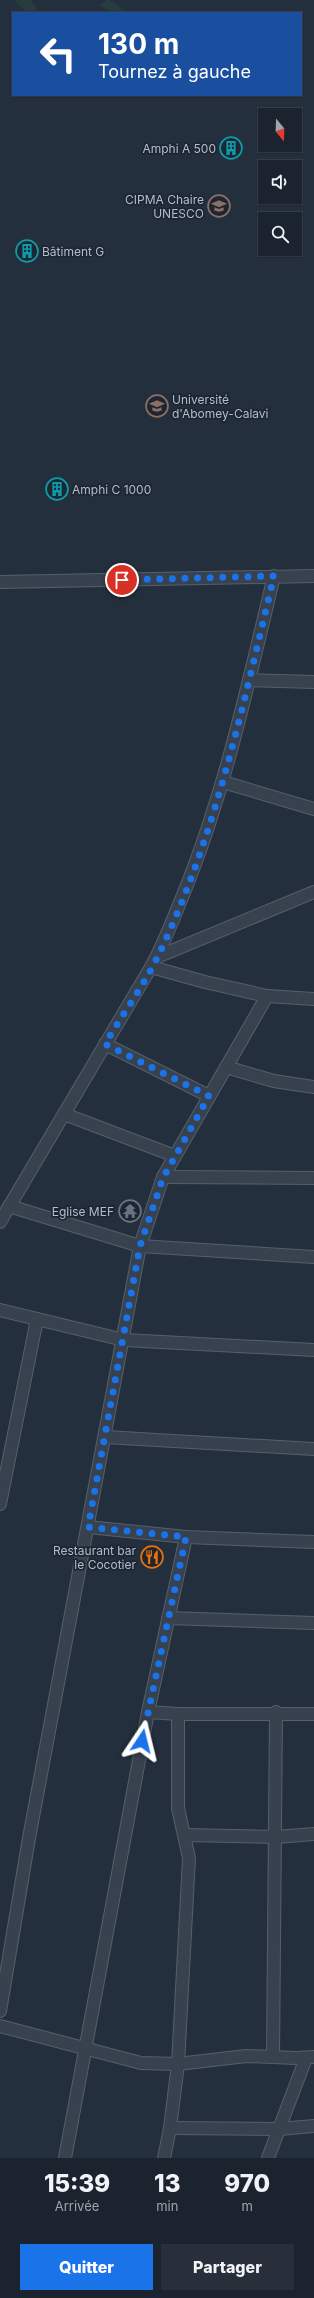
<!DOCTYPE html>
<html lang="fr">
<head>
<meta charset="utf-8">
<style>
	body { margin:0; font-family:Inter,sans-serif; background:#282f3a; color:#f1f3f6; height:100vh; display:flex; flex-direction:column; font-size:15px; white-space:nowrap }
	* { box-sizing:border-box; margin:0 }
	p { font-size:13px; color:#a0a4aa }
	.icon { flex:none; width:22px; height:22px; fill:none; stroke:currentColor; stroke-width:2; stroke-linecap:round; stroke-linejoin:round }
	.map { position:relative; height:2158px; overflow:hidden }
	.drawer { display:flex; flex-direction:column; background:#1b232e; flex:1 }
	.drawer>* { flex:none }
	.hud { position:absolute; left:12px; top:12px; width:290px; height:84px; border-radius:0px; box-shadow:0 1px 3px #0004,0 0 0 1px #39404a; background:#1a4fa0; color:#fff; overflow:hidden }
	.needle { width:26px; rotate:161deg }
	.tools { position:absolute; left:258px; top:108px; display:grid; gap:8px }
	.tools a { display:grid; place-items:center; width:44px; height:44px; border-radius:0px; background:#1b232e; box-shadow:0 1px 3px #0004,0 0 0 1px #39404a; font-size:20px }
	.pin { position:absolute; display:grid; place-items:center; width:34px; height:34px; color:#fff; margin:-17px; border:2px solid #fff; border-radius:50%; box-shadow:0 1px 4px #0007 }
	.me { position:absolute; width:44px; margin:-22px; rotate:10deg; stroke-linejoin:round; filter:drop-shadow(0 0 3px #0008) }
	.turn { display:flex; align-items:center; gap:14px; height:84px; padding:0 20px; font-size:18px }
	.turn .icon { width:52px; height:52px; stroke-width:2.5 }
	.turn b { display:block; font-size:28px; line-height:34px }
	.eta { display:flex; justify-content:space-evenly; align-items:center; height:68px; text-align:center }
	.eta b { font-size:24px; font-weight:800; line-height:28px }
	.cta { display:flex; gap:8px; margin-top:auto; padding:8px 20px }
	.cta a { flex:1; height:46px; border-radius:0px; background:#1a73e8; color:#fff; font-size:16px; font-weight:800; line-height:46px; text-align:center }
	.cta a+a { background:#282f3a; color:#f1f3f6 }
	.map>svg:first-child { display:block }
</style>
</head>
<body>
<div class="map">
<svg width="314" height="2158" viewBox="0 0 314 2158">
	<rect width="100%" height="100%" fill="#242f3e"/>
	<g fill="#263c3f">
		<polygon points="14,0 31,0 37,9 33,13 27,13"/>
		<polygon points="107,0 110,0 128,13 111,13 100,5"/>
	</g>
	<g fill="none" stroke-linecap="round" stroke-linejoin="round">
		<g stroke="#565f6c" stroke-width="14">
			<g id="minor">
				<polyline points="0,582 314,576"/>
				<polyline points="249,680 314,682"/>
				<polyline points="223,782 314,809"/>
				<polyline points="157,957 314,892"/>
				<polyline points="151,967 205,982 267,996 314,999"/>
				<polyline points="105,1044 209,1096"/>
				<polyline points="226,1067 274,1081 314,1087"/>
				<polyline points="64,1114 175,1156"/>
				<polyline points="163,1177 314,1178"/>
				<polyline points="9,1206 140,1246 314,1257"/>
				<path d="M0 1222 151 967C164 944 173 919 183 895 225 792 248 684 274 576"/>
				<polyline points="0,1310 124,1340 314,1350"/>
				<polyline points="105,1437 314,1449"/>
				<polyline points="0,1504 37,1319"/>
				<polyline points="88,1527 186,1537 314,1542"/>
				<polyline points="168,1618 314,1623"/>
				<polyline points="148,1712 178,1714 314,1714"/>
				<polyline points="185,1835 276,1837 314,1834"/>
				<polyline points="0,2011 29,1838 140,1246 163,1177 267,996"/>
				<polyline points="0,2026 141,2063 178,2064 246,2056 296,2058 314,2057"/>
				<polyline points="273,2056 276,1712"/>
				<polyline points="170,2128 279,2129 314,2126"/>
				<polyline points="65,2158 148,1712 186,1537"/>
				<polyline points="164,2158 170,2128 178,2064 189,1858 178,1808 178,1714"/>
				<polyline points="268,2158 306,2058"/>
			</g>
		</g>
		<use href="#minor" stroke="#38414e" stroke-width="12"/>
	</g>
	<g fill="none" stroke-linecap="round" stroke-linejoin="round">
		<path stroke="#1a73e8" stroke-width="7" stroke-dasharray="0 12.6" d="M122 580 274 576C243 705 216 836 158 956 143 987 122 1015 105 1044L209 1096 163 1178 140 1246 88 1527 186 1537 142 1741"/>
	</g>
	<defs>
		<g id="building-ring" transform="scale(1.15)"><circle r="9.5" fill="#1d2633" stroke="#0f9aa8" stroke-width="1.5"/><path d="M-4-6H4V6H1V3H-1V6H-4ZM-2.5-4.3h1.7v1.8h-1.7ZM.8-4.3h1.7v1.8H.8ZM-2.5-1h1.7V.8h-1.7ZM.8-1h1.7V.8H.8Z" fill="#0f9aa8"/></g>
		<g id="university-ring" transform="scale(1.15)"><circle r="9.5" fill="#1d2633" stroke="#8d6e63" stroke-width="1.5"/><path d="M0-5L7-2L0 1L-7-2ZM-4 1L0 2.5L4 1V4Q0 6-4 4Z" fill="#8d6e63"/></g>
		<g id="temple-ring" transform="scale(1.15)"><circle r="9.5" fill="#1d2633" stroke="#6b7280" stroke-width="1.5"/><path d="M0-6L5-2H3V0L6.5 2.5H4V6H1.5V3h-3V6H-4V2.5H-6.5L-3 0V-2H-5Z" fill="#6b7280"/></g>
		<g id="restaurant-ring" transform="scale(1.15)"><circle r="9.5" fill="#1d2633" stroke="#e8710a" stroke-width="1.5"/><path d="M-5-6h1v4h1v-4h1v4h1v-4h1v5L-1.5 .5V6h-2V.5L-5-1ZM5-6V6H3V1.5H1.5Q1.5-4 5-6Z" fill="#e8710a"/></g>
	</defs>
	<g fill-rule="evenodd">
		<use href="#building-ring" x="231" y="148"/>
		<use href="#university-ring" x="219" y="206"/>
		<use href="#building-ring" x="27" y="251"/>
		<use href="#university-ring" x="157" y="406"/>
		<use href="#building-ring" x="57" y="489"/>
		<use href="#temple-ring" x="130" y="1211"/>
		<use href="#restaurant-ring" x="152" y="1557"/>
	</g>
	<g text-anchor="middle" dominant-baseline="central" stroke-width="3.5" stroke-linejoin="round" paint-order="stroke">
		<g font-size="12" fill="#b4bcc9" stroke="#1d2633" text-anchor="end">
			<text x="216" y="148">Amphi A 500</text>
			<text x="204" y="199">CIPMA Chaire<tspan x="204" dy="14">UNESCO</tspan></text>
			<text x="42" y="251" text-anchor="start">Bâtiment G</text>
			<text x="172" y="399" text-anchor="start">Université<tspan x="172" dy="14">d'Abomey-Calavi</tspan></text>
			<text x="72" y="489" text-anchor="start">Amphi C 1000</text>
			<text x="114" y="1211">Eglise MEF</text>
			<text x="136" y="1550">Restaurant bar<tspan x="136" dy="14">le Cocotier</tspan></text>
		</g>
	</g>
</svg>
<div class="tools">
<a><svg class="needle" viewBox="-14 -14 28 28"><path d="M0-13l5 13h-10z" fill="#e53935"/><path d="M0 13l5-13h-10z" fill="#a0a4aa"/></svg></a>
<a><svg class="icon" aria-label="sound" viewBox="0 0 24 24"><path d="M4 9h4l5-4v14l-5-4H4zM17 9q2 3 0 6"/></svg></a>
<a><svg class="icon" aria-label="search" viewBox="0 0 24 24"><circle cx="10" cy="10" r="6"/><path d="M15 15l6 6"/></svg></a>
</div>
<div class="pin" style="left:122px;top:580px;background:#d93025"><svg class="icon" aria-label="arrive" viewBox="0 0 24 24"><path d="M6 21V4h12l-3 4 3 4H6"/></svg></div>
<svg class="me" style="left:142px;top:1741px" viewBox="-20 -20 40 40"><path d="M0-17L14 15 0 8-14 15z" fill="#1a73e8" stroke="#fff" stroke-width="4"/></svg>
<div class="hud">
<div class="turn"><svg class="icon" aria-label="left" viewBox="0 0 24 24"><path d="M17 20v-9H6M10 6l-5 5 5 5"/></svg><div><b>130 m</b>Tournez à gauche</div></div>
</div>
</div>
<section class="drawer">
<div class="eta">
<div><b>15:39</b><p>Arrivée</p></div>
<div><b>13</b><p>min</p></div>
<div><b>970</b><p>m</p></div>
</div>
<div class="cta"><a>Quitter</a><a>Partager</a></div>
</section>
</body>
</html>
